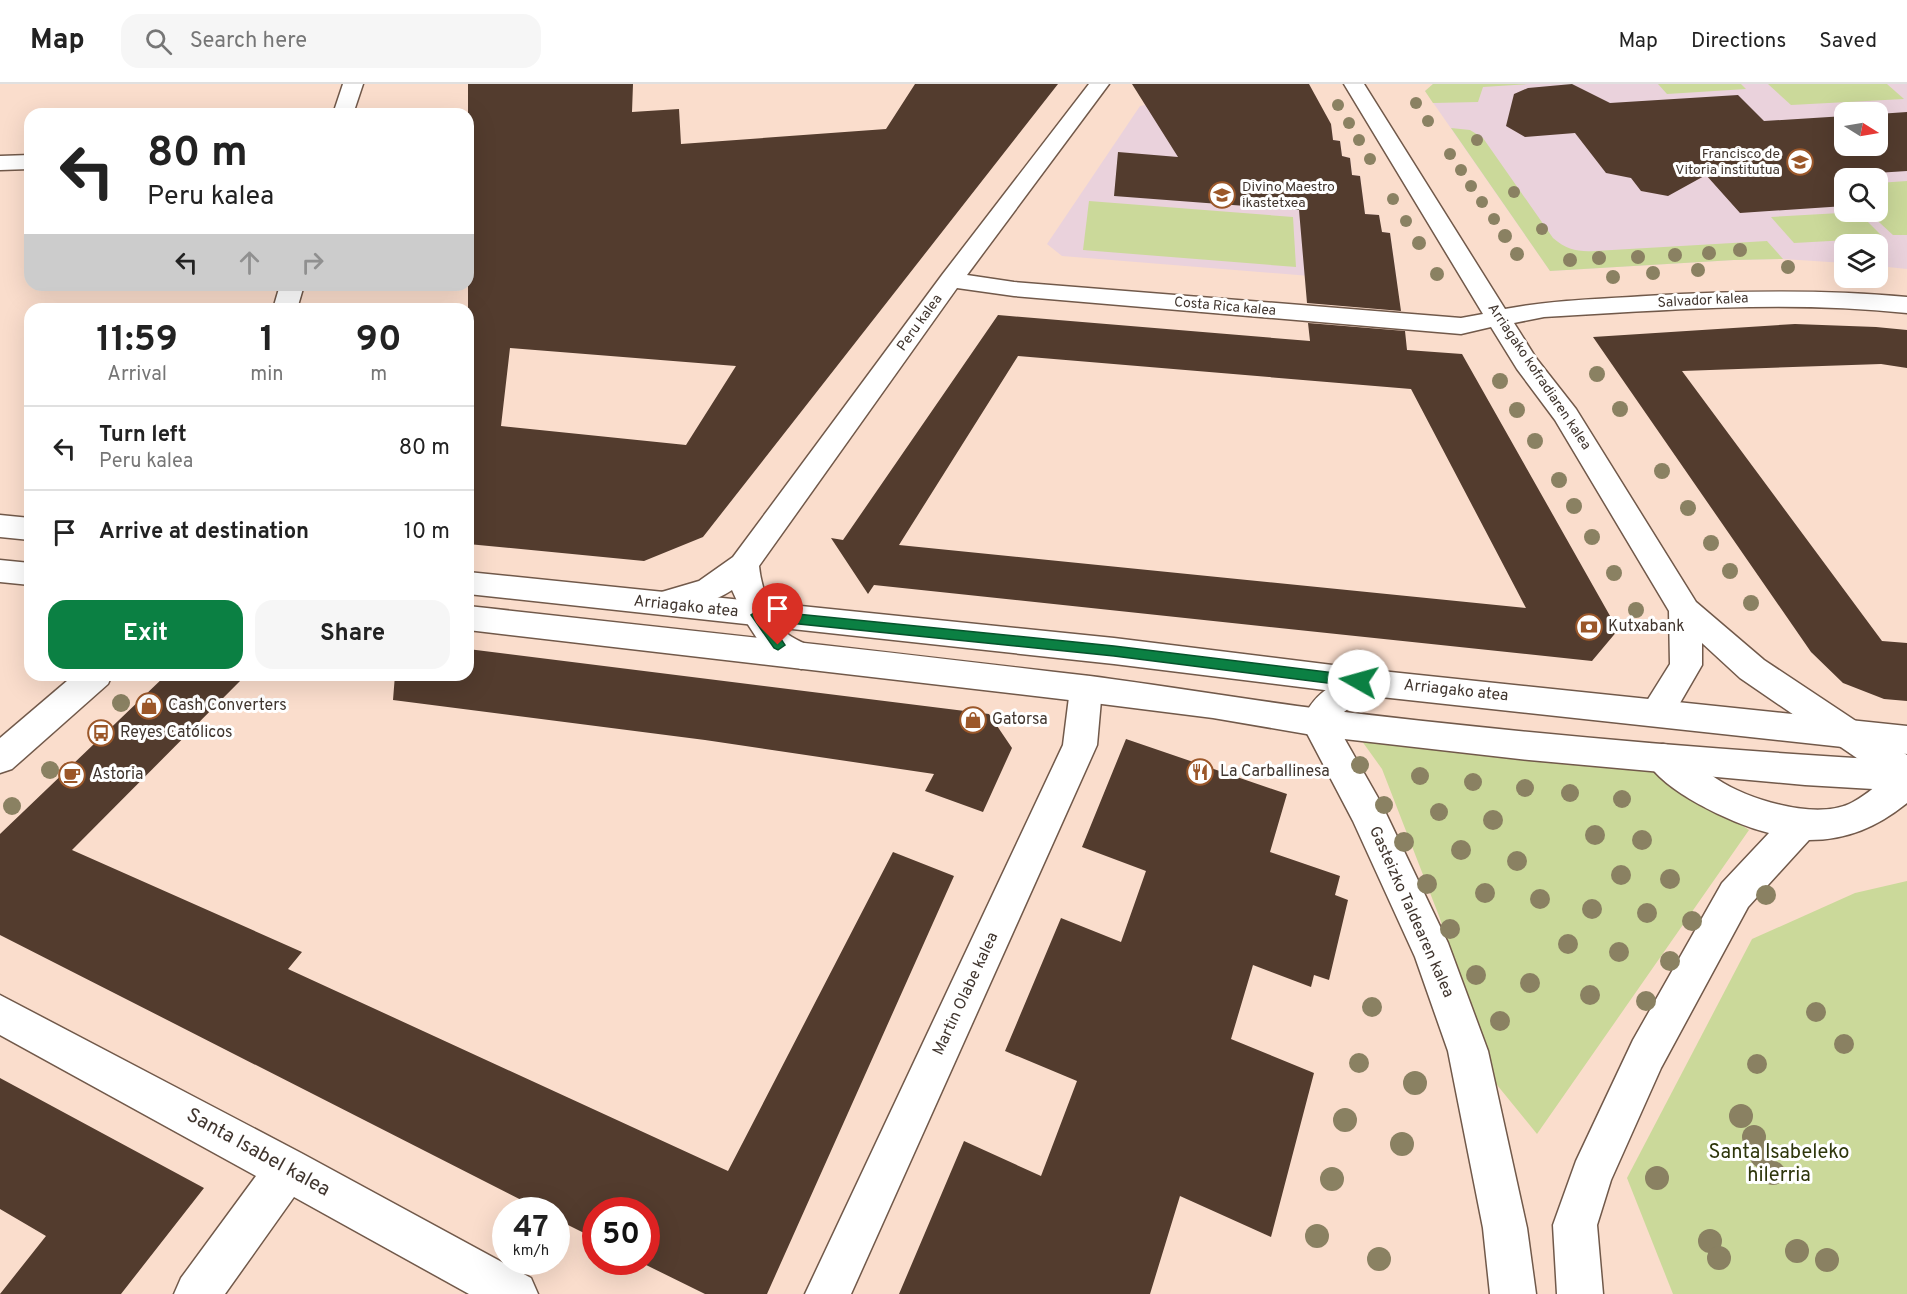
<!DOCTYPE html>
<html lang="en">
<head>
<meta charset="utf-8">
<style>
	body { margin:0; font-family:Overpass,sans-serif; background:#f6f6f6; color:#222; height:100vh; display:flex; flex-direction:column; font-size:22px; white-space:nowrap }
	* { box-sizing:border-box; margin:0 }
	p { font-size:20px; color:#767676 }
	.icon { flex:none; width:33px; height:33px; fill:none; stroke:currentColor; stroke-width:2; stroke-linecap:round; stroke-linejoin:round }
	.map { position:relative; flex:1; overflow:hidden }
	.drawer { position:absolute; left:24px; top:219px; width:450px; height:378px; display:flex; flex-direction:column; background:#fff; border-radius:18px; box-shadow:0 6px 24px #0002 }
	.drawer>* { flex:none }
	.banner { position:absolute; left:24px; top:24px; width:450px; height:183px; border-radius:18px; box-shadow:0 6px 24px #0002; background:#fff; color:#222; overflow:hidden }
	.needle { width:39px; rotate:101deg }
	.fabs { position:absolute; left:1834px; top:18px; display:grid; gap:12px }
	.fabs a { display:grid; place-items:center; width:54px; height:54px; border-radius:12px; background:#fff; box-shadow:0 6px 24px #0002; font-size:30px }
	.speed { position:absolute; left:492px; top:1113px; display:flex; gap:12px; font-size:30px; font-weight:700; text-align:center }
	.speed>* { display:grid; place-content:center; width:78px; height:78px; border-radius:50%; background:#fff; box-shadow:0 6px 24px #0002; line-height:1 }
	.speed small { font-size:15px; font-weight:400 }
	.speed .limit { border:9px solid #d22; background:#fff; color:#111 }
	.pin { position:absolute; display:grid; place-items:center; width:51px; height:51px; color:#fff; margin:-62px -26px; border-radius:50% 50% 50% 0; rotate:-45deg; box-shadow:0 0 6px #0007 }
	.pin .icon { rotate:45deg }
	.me { position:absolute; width:66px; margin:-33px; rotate:277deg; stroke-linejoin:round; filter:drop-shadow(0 0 4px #0008) }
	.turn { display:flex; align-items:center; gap:21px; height:126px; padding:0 24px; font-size:27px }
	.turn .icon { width:78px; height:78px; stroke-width:2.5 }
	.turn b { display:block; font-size:42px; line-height:51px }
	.lanes { display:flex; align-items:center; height:57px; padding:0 24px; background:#0003; justify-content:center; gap:30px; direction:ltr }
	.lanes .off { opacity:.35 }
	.eta { display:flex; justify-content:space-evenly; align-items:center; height:102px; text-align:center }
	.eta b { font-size:36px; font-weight:700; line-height:42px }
	.primary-button { display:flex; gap:12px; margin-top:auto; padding:12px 24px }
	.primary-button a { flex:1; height:69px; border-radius:18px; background:#0b8043; color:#fff; font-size:24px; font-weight:700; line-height:69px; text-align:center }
	.primary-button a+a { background:#f6f6f6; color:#222 }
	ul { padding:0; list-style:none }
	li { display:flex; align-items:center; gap:18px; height:84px; padding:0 24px; border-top:2px solid #e0e0e0 }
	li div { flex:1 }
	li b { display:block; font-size:22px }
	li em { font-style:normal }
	header { display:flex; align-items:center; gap:36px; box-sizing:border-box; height:84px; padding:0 30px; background:#fff; border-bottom:2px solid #e0e0e0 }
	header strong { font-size:28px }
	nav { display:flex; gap:33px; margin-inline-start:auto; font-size:21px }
	.search { width:420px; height:54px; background:#f6f6f6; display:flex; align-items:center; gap:15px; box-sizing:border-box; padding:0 21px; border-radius:18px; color:#767676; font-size:22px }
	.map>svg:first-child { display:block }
</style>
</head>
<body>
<header>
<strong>Map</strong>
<div class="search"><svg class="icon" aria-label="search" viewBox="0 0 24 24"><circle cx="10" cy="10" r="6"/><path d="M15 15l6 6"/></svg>Search here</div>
<nav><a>Map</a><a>Directions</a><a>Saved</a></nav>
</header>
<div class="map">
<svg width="1907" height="1210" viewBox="0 0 1907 1210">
	<rect width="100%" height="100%" fill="#faddcc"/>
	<g fill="#ead2dc" fill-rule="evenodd">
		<path d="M1433 0H1907V185L1878 182V160H1845V179L1783 175 1734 176 1550 187 1425 7ZM1845 28H1878V62H1845ZM1845 94H1878V128H1845Z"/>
		<polygon points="1143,18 1331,41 1333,56 1340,57 1342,72 1350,74 1352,91 1360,92 1365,130 1379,131 1380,138 1368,147 1390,149 1397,199 1062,172 1047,160 1140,22 1145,21"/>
	</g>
	<g fill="#cbd99a">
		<polygon points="1433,0 1528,0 1483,3 1478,18 1433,19 1425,7"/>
		<polygon points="1658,0 1741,0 1746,5 1667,10"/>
		<polygon points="1768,0 1887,0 1904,15 1791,21"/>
		<path d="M1451 44 1470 46 1483 54 1553 154C1567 166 1578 168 1595 167L1767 157 1783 175 1734 176 1550 187Z"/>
		<polygon points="1907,97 1907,151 1893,151 1868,128 1878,128 1878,99"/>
		<polygon points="1089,117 1293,133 1296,183 1083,166"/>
		<polygon points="1858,128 1884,154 1794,159 1771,133"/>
		<polygon points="1359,653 1654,683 1749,746 1537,1050 1493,996 1439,832 1382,685"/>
		<polygon points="1907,797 1907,1210 1673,1210 1627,1094 1752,855 1855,809"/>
	</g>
	<g fill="#533c2e" fill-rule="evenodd">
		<path d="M468 0H633L632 28 679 25 681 60 886 45 915 0H1058L703 453 644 477 468 460ZM510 264 736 282 686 361 501 342Z"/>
		<polygon points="1132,0 1309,0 1331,40 1333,56 1340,57 1342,72 1350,74 1352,91 1360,92 1365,130 1379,131 1382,148 1390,149 1401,227 1307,219 1299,126 1114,112 1118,68 1178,73"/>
		<polygon points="1572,0 1610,19 1738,11 1764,37 1845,32 1845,62 1878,62 1878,30 1907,28 1907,87 1845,91 1845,122 1740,129 1706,91 1668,112 1641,107 1631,94 1606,89 1575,49 1525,53 1506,42 1514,10 1528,4"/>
		<path d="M998 231 1310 257 1308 239 1405 247 1407 266 1462 270 1618 546 1592 577 874 501 868 510 831 454 843 456ZM1018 272 1411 305 1526 524 899 461Z"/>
		<polygon points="1795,240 1876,243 1907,246 1907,284 1881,280 1682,287 1882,557 1907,559 1907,617 1884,615 1843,599 1811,568 1593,253"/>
		<polygon points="468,565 989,630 1012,664 983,728 925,707 934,690 705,656 393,616 395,591 468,591"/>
		<polygon points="166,591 246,591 72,766 302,868 288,885 728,1087 893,768 954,792 767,1210 705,1210 640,1178 646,1178 646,1126 596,1126 596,1155 556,1135 556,1126 541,1126 0,851 0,750"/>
		<polygon points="1126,655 1287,710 1270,768 1340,792 1335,811 1348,816 1329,896 1314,891 1311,903 1253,881 1231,955 1314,989 1271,1153 1180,1112 1150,1210 899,1210 964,1057 1041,1092 1077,997 1005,967 1061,834 1121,858 1146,787 1082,763"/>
		<polygon points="0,994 204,1104 121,1210 0,1210 46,1152 0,1125"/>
	</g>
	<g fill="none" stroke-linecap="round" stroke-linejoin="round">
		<g stroke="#71594a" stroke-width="3">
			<g id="minor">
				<path d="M1089 0H1109L967 191 1014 198 1461 234 1483 230 1344 0H1364L1505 225C1552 216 1599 215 1646 212 1734 207 1820 205 1907 213V229C1786 216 1665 226 1544 233L1514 239 1536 274 1576 325 1696 518 1764 576 1907 671V719C1877 743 1847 756 1809 756L1748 823 1661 984 1611 1096 1597 1141 1603 1210H1557L1553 1141 1576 1077 1633 956 1722 799 1769 749C1733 740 1661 707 1645 674L1650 664C1654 663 1659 660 1663 660 1678 661 1703 686 1717 695 1747 715 1813 736 1849 720 1862 714 1875 703 1886 694L1740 594 1702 559V581L1669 638 1657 642 1645 638 1640 628 1670 580 1669 527 1555 336 1517 285 1491 243 1461 250 1014 212 957 204 759 482C761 503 773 542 792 553 803 560 811 560 817 572L812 581 801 585 767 570 747 539 732 506C714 518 668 535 648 528L643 520 648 512 699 497 733 473 942 191Z"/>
				<polygon points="30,71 30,85 0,86 0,72"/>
				<path d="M1381 587 1393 591 1397 600 1393 609C1372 616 1348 618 1335 638L1381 719 1448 859 1488 967 1527 1144 1536 1210H1490L1483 1144 1448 967 1415 873 1353 737 1301 638C1320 598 1342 597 1381 587Z"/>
				<polygon points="1086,592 1098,596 1102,605 1097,661 851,1210 805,1210 1063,661 1070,605 1074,596"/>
				<polygon points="0,911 303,1070 531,1194 538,1210 469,1210 294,1113 225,1210 174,1210 181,1194 256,1092 0,951"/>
			</g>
		</g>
		<g stroke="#71594a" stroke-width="3">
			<g id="secondary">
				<polygon points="0,431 30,434 30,456 0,453"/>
				<polygon points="0,476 30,479 30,501 0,498"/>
				<polygon points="468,488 1114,554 1381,587 1907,642 1907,670 1381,613 1114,580 468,510"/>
				<path d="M468 522C675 545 883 567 1090 592 1167 602 1243 615 1320 625 1515 649 1711 666 1907 677V707L1805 701 1529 676 1318 652 1213 634 1086 618 468 546Z"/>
			</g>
		</g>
		<g stroke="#71594a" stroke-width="3">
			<g id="primary">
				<polygon points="343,0 363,0 353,30 333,30"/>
				<polygon points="280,201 304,201 297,225 273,225"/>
				<polygon points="74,591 112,591 108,600 12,685 0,689 0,654"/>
			</g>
		</g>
		<use href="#minor" fill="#fff" fill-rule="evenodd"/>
		<use href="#secondary" fill="#fff" fill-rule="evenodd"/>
		<use href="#primary" fill="#fff" fill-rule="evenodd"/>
	</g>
	<g fill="#8a8162">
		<circle cx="1416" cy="19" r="6"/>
		<circle cx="1338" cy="21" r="6"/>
		<circle cx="1428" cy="37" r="6"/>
		<circle cx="1349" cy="39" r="6"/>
		<circle cx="1359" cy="56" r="6"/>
		<circle cx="1477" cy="56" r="6"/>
		<circle cx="1450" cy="70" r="6"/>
		<circle cx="1370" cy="75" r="6"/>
		<circle cx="1461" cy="86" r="6"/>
		<circle cx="1471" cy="102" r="6"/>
		<circle cx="1514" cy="108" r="6"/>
		<circle cx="1393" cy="115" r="6"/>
		<circle cx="1482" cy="118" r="6"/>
		<circle cx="1494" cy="135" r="6"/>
		<circle cx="1406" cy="137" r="6"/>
		<circle cx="1542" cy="145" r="6"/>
		<circle cx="1505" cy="152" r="7"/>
		<circle cx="1419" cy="159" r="7"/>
		<circle cx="1740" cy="166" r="7"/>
		<circle cx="1709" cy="169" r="7"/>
		<circle cx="1517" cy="170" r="7"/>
		<circle cx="1675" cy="171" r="7"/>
		<circle cx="1638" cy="173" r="7"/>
		<circle cx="1599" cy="174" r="7"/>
		<circle cx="1570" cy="176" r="7"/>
		<circle cx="1788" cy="183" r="7"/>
		<circle cx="1698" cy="186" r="7"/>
		<circle cx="1653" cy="189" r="7"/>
		<circle cx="1437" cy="190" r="7"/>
		<circle cx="1613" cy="193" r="7"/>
		<circle cx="1597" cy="290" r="8"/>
		<circle cx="1500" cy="297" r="8"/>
		<circle cx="1620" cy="325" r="8"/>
		<circle cx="1517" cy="326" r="8"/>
		<circle cx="1535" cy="357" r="8"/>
		<circle cx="1662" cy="387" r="8"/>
		<circle cx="1559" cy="396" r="8"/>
		<circle cx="1574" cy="422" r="8"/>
		<circle cx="1688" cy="424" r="8"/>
		<circle cx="1592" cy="453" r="8"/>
		<circle cx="1711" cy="459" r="8"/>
		<circle cx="1730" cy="487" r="8"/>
		<circle cx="1614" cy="489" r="8"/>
		<circle cx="1751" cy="519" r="8"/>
		<circle cx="1636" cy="526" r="8"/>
		<circle cx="121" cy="619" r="9"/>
		<circle cx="1360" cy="681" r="9"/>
		<circle cx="50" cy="686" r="9"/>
		<circle cx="1420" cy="692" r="9"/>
		<circle cx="1473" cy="698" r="9"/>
		<circle cx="1525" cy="704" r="9"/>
		<circle cx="1570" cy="709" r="9"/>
		<circle cx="1622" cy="715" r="9"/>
		<circle cx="1384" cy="721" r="9"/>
		<circle cx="12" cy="722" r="9"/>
		<circle cx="1439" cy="728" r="9"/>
		<circle cx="1493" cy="736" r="10"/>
		<circle cx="1595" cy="751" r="10"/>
		<circle cx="1642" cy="756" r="10"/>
		<circle cx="1404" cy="758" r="10"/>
		<circle cx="1461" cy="766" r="10"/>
		<circle cx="1517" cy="777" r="10"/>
		<circle cx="1621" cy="791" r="10"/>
		<circle cx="1670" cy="795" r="10"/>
		<circle cx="1427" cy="800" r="10"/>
		<circle cx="1485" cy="809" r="10"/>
		<circle cx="1766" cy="811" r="10"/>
		<circle cx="1540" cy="815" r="10"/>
		<circle cx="1592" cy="825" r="10"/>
		<circle cx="1647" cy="829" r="10"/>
		<circle cx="1692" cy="837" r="10"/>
		<circle cx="1450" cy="845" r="10"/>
		<circle cx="1568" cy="860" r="10"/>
		<circle cx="1619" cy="868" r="10"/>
		<circle cx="1670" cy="877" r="10"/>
		<circle cx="1476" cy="891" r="10"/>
		<circle cx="1530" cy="899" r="10"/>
		<circle cx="1590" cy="911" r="10"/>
		<circle cx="1646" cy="917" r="10"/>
		<circle cx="1372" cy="923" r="10"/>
		<circle cx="1816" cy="928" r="10"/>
		<circle cx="1500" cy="937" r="10"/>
		<circle cx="1844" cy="960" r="10"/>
		<circle cx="1359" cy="979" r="10"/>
		<circle cx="1757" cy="980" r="10"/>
		<circle cx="1415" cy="999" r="12"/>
		<circle cx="1741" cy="1032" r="12"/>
		<circle cx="1345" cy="1036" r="12"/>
		<circle cx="1754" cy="1053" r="12"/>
		<circle cx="1402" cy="1060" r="12"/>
		<circle cx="1762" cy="1072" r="12"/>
		<circle cx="1773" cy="1089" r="12"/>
		<circle cx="1657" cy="1094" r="12"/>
		<circle cx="1332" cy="1095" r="12"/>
		<circle cx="1317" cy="1152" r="12"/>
		<circle cx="1710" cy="1157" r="12"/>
		<circle cx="1797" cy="1167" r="12"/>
		<circle cx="1719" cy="1174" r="12"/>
		<circle cx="1379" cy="1175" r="12"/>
		<circle cx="1827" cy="1176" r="12"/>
	</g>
	<polygon fill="#0b8043" stroke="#07532c" stroke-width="1.5" points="758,526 1114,562 1359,592 1366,597 1359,603 1114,572 769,537 785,561 778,566 774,564 751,531"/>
	<defs>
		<g id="school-ring" transform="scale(1.35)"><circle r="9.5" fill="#fff" stroke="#9b5729" stroke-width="1.5"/><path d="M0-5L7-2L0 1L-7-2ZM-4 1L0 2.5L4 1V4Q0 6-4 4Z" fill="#9b5729"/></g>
		<g id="bank-ring" transform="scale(1.35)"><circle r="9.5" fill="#fff" stroke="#9b5729" stroke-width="1.5"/><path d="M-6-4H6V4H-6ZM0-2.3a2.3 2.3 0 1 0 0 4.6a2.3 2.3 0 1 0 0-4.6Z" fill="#9b5729"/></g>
		<g id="shop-ring" transform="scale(1.35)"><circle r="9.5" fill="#fff" stroke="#9b5729" stroke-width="1.5"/><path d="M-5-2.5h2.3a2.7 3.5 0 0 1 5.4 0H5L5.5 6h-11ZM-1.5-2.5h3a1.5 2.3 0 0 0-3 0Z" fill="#9b5729"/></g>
		<g id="bus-ring" transform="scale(1.35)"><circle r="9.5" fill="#fff" stroke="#9b5729" stroke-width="1.5"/><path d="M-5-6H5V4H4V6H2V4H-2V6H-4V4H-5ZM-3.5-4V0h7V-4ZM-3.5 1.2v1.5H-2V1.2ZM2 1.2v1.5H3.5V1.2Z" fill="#9b5729"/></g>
		<g id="restaurant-ring" transform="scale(1.35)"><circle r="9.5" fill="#fff" stroke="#9b5729" stroke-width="1.5"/><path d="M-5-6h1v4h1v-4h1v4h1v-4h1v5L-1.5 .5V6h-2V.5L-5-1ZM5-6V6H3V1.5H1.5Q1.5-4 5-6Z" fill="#9b5729"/></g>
		<g id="cafe-ring" transform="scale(1.35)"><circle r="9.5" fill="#fff" stroke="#9b5729" stroke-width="1.5"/><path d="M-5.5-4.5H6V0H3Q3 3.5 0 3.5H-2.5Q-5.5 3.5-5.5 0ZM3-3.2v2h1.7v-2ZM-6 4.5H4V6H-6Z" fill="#9b5729"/></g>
	</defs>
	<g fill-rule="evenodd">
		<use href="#school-ring" x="1800" y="78"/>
		<use href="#school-ring" x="1222" y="111"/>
		<use href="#bank-ring" x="1589" y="543"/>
		<use href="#shop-ring" x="149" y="622"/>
		<use href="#shop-ring" x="973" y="636"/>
		<use href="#bus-ring" x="101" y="649"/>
		<use href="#restaurant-ring" x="1200" y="688"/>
		<use href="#cafe-ring" x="72" y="691"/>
	</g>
	<g text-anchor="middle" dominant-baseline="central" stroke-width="6" stroke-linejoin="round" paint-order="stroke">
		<g font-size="14" fill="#40352e" stroke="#fff" text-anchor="end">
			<text x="1780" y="70">Francisco de<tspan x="1780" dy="16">Vitoria institutua</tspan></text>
			<text x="1242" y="103" text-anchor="start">Divino Maestro<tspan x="1242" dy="16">ikastetxea</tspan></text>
		</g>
		<g font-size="14" fill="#40352e" stroke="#fff">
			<text transform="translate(1703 217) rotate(-3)">Salvador kalea</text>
			<text transform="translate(1225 223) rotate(5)">Costa Rica kalea</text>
			<text transform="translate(920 239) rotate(-54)">Peru kalea</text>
			<text transform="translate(1539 293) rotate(56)">Arriagako kofradiaren kalea</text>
		</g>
		<g font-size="16" fill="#40352e" stroke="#fff">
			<text transform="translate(686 523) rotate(6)">Arriagako atea</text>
			<text transform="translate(1456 607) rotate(6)">Arriagako atea</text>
			<text transform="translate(1411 828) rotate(66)">Gasteizko Taldearen kalea</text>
			<text transform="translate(966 910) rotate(-65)">Martin Olabe kalea</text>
		</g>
		<g font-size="16" fill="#40352e" stroke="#fff" text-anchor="start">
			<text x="1608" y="543">Kutxabank</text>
			<text x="168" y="622">Cash Converters</text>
			<text x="992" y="636">Gatorsa</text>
			<text x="120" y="649">Reyes Católicos</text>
			<text x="1220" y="688">La Carballinesa</text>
			<text x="92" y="691">Astoria</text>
		</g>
		<g font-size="20" fill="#40352e" stroke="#fff">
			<text transform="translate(258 1069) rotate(29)">Santa Isabel kalea</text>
		</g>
		<g font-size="20" fill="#2e360b" stroke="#fff">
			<text x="1779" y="1069">Santa Isabeleko<tspan x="1779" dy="23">hilerria</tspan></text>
		</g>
	</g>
</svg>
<div class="fabs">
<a><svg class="needle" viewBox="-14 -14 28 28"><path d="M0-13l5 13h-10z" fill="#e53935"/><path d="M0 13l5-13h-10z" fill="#767676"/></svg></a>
<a><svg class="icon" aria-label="search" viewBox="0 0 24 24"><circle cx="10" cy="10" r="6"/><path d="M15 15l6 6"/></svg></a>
<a><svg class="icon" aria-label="layers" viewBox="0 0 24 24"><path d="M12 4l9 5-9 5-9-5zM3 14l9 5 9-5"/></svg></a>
</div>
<div class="speed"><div>47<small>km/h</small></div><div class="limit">50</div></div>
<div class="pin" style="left:778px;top:561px;background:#d93025"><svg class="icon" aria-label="arrive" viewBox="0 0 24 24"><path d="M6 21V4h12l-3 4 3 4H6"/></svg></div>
<svg class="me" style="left:1359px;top:597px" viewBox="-20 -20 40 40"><circle r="19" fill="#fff"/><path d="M0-13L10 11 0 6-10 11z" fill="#0b8043"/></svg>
<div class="banner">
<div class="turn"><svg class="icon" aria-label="left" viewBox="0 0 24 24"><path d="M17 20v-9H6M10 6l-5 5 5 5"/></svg><div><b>80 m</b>Peru kalea</div></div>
<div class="lanes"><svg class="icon" aria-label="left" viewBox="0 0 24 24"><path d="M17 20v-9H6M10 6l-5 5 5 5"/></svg><svg class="icon off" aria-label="ahead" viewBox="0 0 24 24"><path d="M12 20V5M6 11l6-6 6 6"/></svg><svg class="icon off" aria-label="right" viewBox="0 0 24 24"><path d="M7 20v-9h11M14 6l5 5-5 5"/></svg></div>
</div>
<section class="drawer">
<div class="eta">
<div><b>11:59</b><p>Arrival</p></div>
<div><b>1</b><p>min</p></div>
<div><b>90</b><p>m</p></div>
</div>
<ul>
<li><svg class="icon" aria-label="left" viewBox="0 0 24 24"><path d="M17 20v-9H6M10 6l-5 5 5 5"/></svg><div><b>Turn left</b><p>Peru kalea</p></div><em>80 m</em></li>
<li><svg class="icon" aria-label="arrive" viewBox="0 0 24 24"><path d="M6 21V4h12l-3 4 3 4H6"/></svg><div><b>Arrive at destination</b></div><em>10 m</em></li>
</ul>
<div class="primary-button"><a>Exit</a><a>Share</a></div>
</section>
</div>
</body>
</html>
